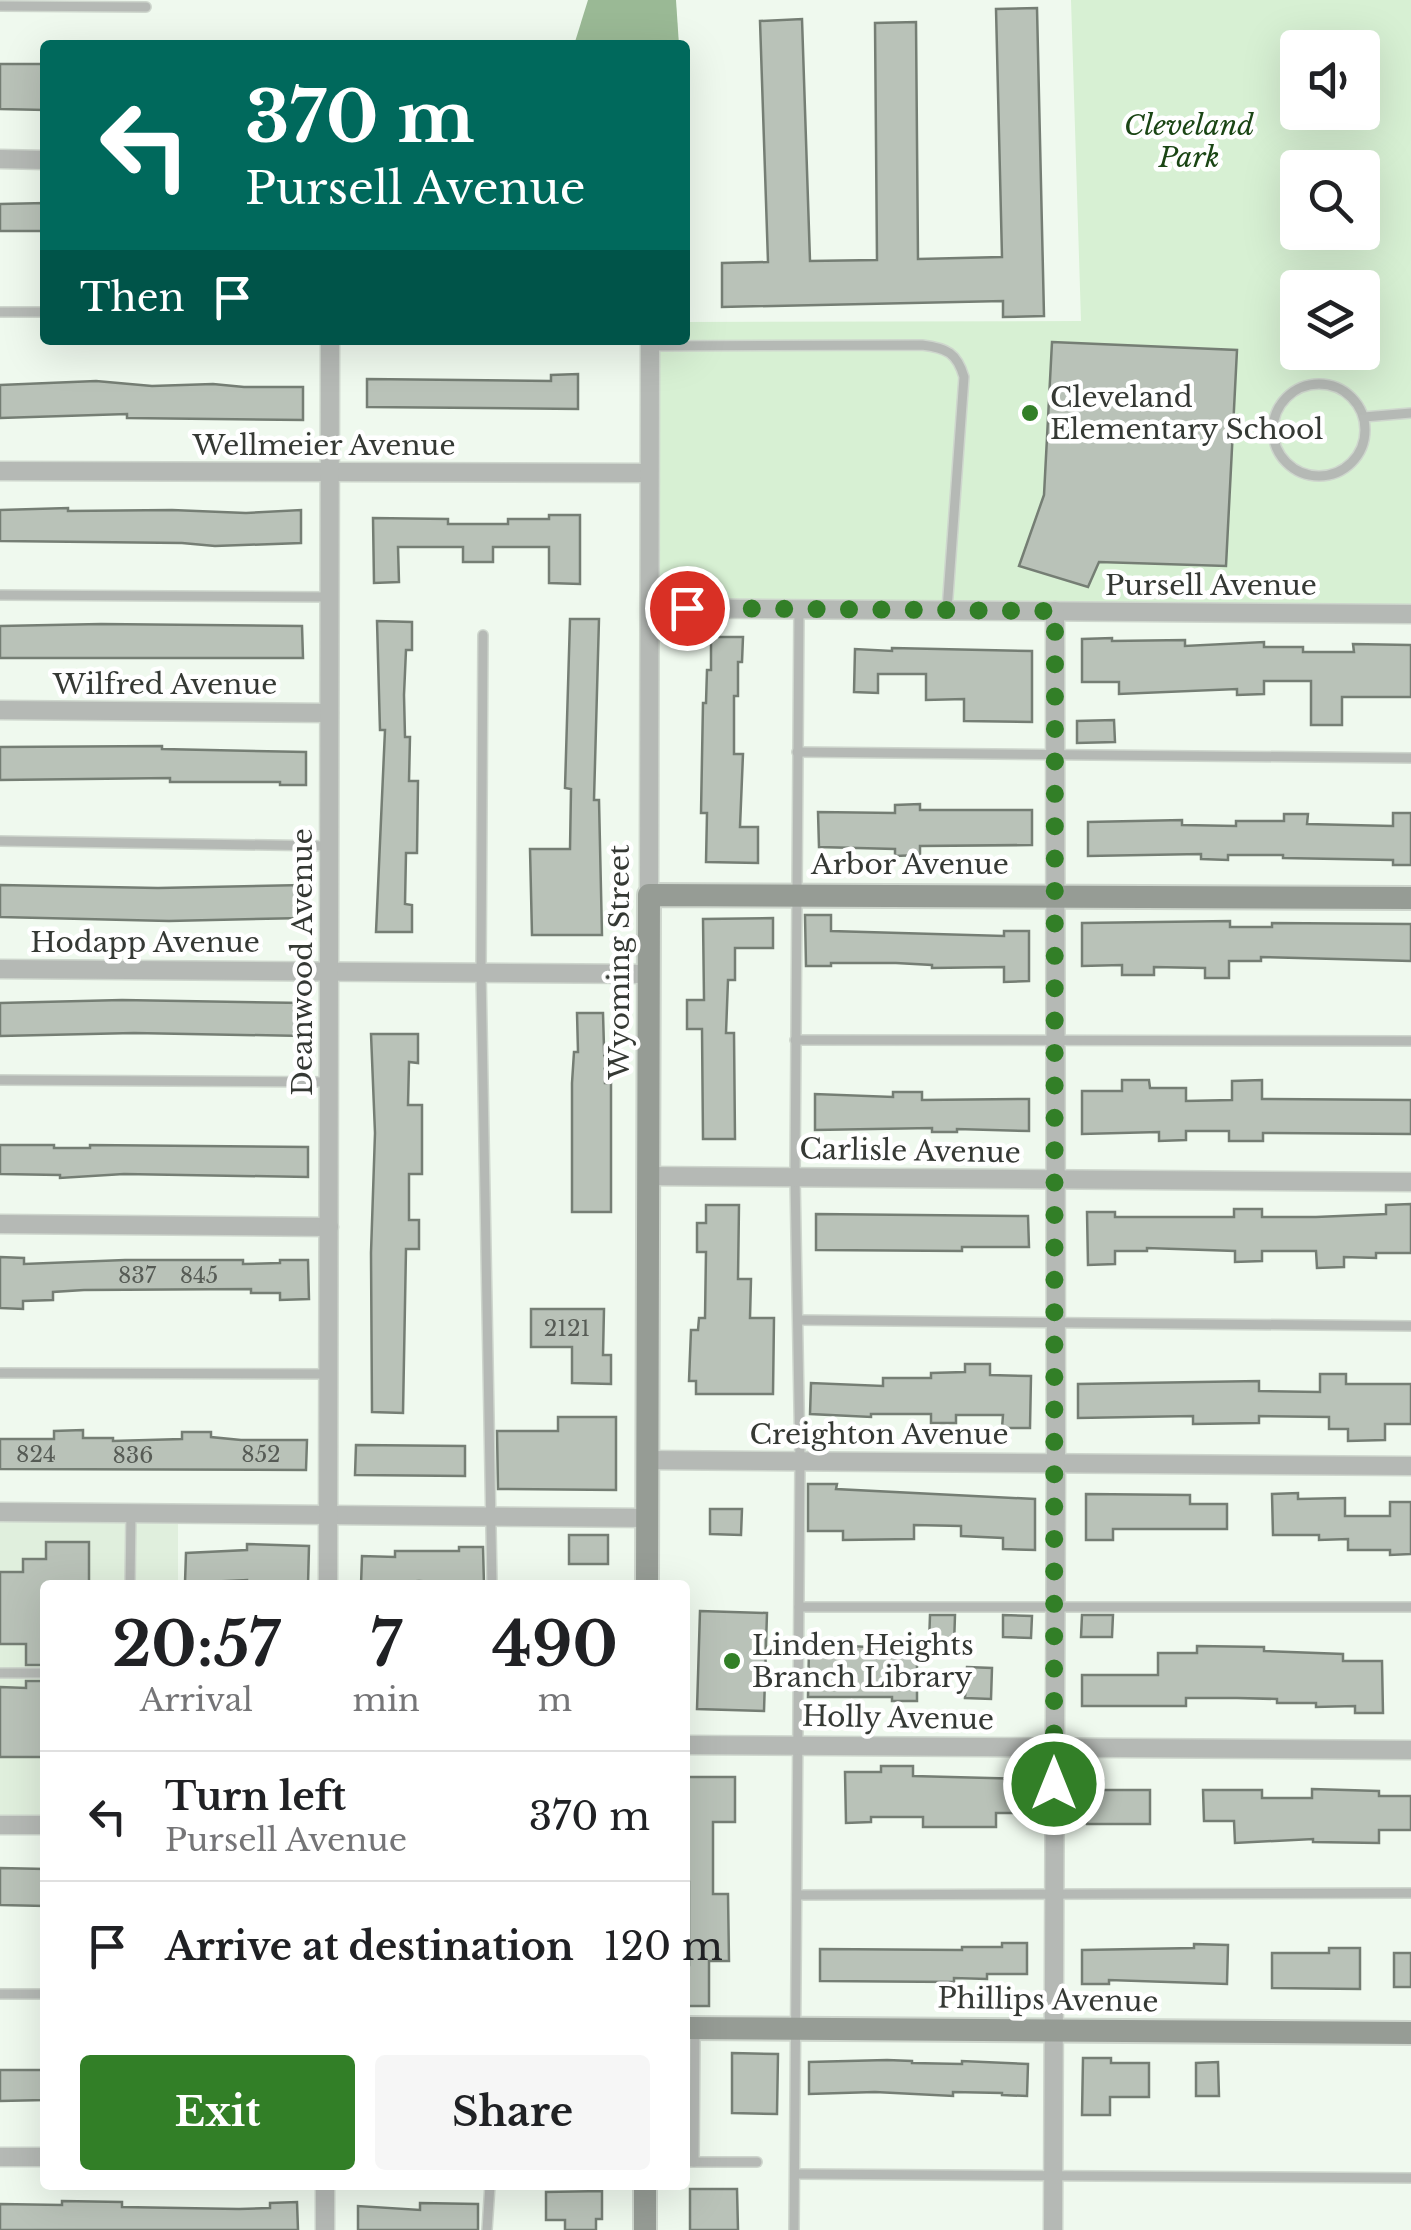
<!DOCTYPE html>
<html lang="en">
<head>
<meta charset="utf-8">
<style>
	body { margin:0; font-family:"Libre Baskerville",serif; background:#f6f6f6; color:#202124; height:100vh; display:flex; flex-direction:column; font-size:38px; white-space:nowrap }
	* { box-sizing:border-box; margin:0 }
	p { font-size:32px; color:#757577 }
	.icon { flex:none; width:55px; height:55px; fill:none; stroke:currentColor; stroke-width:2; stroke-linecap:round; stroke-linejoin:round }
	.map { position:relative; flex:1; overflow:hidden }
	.panel { position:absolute; left:40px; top:1580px; width:650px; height:610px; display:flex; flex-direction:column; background:#fff; border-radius:10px; box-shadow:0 10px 40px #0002 }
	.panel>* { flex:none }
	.hud { position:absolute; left:40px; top:40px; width:650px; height:305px; border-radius:10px; box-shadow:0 10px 40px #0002; background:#00695c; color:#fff; overflow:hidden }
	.buttons { position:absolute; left:1280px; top:30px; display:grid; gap:20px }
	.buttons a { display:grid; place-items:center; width:100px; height:100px; border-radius:10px; background:#fff; box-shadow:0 10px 40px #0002; font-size:50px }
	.pin { position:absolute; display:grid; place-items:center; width:85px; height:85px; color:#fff; margin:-42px; border:5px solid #fff; border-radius:50%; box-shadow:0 2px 10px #0007 }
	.me { position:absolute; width:110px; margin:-55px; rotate:0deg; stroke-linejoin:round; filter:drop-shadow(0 0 8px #0008) }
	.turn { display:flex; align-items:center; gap:35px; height:210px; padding:0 40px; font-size:45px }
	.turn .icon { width:130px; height:130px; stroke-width:2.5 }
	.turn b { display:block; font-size:70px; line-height:85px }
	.then { display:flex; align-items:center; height:95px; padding:0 40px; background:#0003; gap:20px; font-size:38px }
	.eta { display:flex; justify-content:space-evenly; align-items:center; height:170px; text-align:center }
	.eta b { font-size:60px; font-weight:700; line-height:70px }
	.primary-button { display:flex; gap:20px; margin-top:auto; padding:20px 40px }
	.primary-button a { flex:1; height:115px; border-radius:10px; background:#327f27; color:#fff; font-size:40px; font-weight:700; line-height:115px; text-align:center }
	.primary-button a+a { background:#f6f6f6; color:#202124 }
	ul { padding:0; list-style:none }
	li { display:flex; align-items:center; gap:30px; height:130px; padding:0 40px; border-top:2px solid #e0e0e0 }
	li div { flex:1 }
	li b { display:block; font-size:38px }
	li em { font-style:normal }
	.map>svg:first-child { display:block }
</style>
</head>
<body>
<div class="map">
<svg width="1411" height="2230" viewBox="0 0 1411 2230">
	<rect width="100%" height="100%" fill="#eff9ee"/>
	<polygon fill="#e0efdd" points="0,1512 178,1514 178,1585 45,1585 45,1825 0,1825"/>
	<path fill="#d7f0d3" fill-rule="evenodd" d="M1071 0H1411V614L650 608V340H685V322L1081 321ZM1298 48H1362V112H1298ZM1298 168H1362V232H1298ZM1298 288H1362V352H1298Z"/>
	<polygon fill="#9ab995" points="588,0 676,0 679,45 574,45"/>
	<g fill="#b9c2b8" stroke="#757e74" stroke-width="2.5">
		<polygon points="1037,8 1044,316 1003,317 1003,301 722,307 722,263 768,262 760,21 802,19 810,261 877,260 875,23 916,22 918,259 1002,257 996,9"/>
		<polygon points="0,64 45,64 45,110 0,109"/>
		<polygon points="45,203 45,231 0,231 0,204"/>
		<polygon points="1052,342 1237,350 1226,566 1099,562 1088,587 1019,566 1044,495"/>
		<polygon points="578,374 578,409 367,407 367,379 551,381 551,375"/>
		<polygon points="96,381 152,386 213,384 244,387 303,387 303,420 127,418 127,414 0,418 0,385"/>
		<polygon points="68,508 68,511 172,510 246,513 301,510 301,543 215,546 182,543 0,541 0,510"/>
		<polygon points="549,515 580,515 580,584 549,583 549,547 493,547 493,562 463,562 463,547 398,547 399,582 374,583 373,518 448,519 448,524 508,524 508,519 549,519"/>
		<polygon points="570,619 599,619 594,800 599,800 602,935 532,935 530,849 570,849 571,789 565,788"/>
		<polygon points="377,621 412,622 412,650 406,650 404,695 405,737 410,737 409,781 418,781 417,853 406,853 405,904 412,905 412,932 376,932 385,730 380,730"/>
		<polygon points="101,624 302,626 303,658 0,658 0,626"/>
		<polygon points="711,637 743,637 742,662 738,662 738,696 734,696 734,754 743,754 740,827 758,827 758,863 706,862 707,813 701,813 703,703 706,703 707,670 711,670"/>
		<polygon points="1112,638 1112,641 1185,640 1185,646 1264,642 1264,647 1303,647 1303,652 1354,652 1353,644 1411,645 1411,697 1342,697 1342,725 1311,725 1311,681 1264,681 1264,694 1237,695 1237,689 1119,694 1119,682 1082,682 1082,639"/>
		<polygon points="892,648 1032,651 1032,722 964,721 964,699 926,700 926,674 878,674 878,693 854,692 855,649 892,651"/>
		<polygon points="1114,720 1115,742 1077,743 1077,721"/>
		<polygon points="162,746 162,749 306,752 306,785 280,785 280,782 170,782 170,778 0,780 0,747"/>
		<polygon points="920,804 920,810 1032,810 1032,845 920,846 920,855 895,856 895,849 819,847 818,812 895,813 895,805"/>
		<polygon points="1393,813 1411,813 1411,865 1393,865 1393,860 1283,858 1283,855 1228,855 1228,860 1201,859 1201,854 1088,856 1088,822 1182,820 1182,825 1236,826 1236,821 1284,821 1284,814 1308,814 1307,824 1393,826"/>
		<polygon points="0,885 158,888 304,885 304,918 169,921 0,917"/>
		<polygon points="805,915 831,915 831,931 1004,936 1004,931 1029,931 1029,981 1004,982 1004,967 932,968 932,965 896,963 831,963 831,966 806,966"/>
		<polygon points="773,918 773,948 735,948 735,980 728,980 726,1033 734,1033 735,1139 703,1139 702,1029 687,1029 687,1000 704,1000 703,919"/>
		<polygon points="1230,921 1230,927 1272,927 1272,923 1411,924 1411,961 1261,957 1261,961 1229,961 1229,978 1205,978 1205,968 1154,967 1154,975 1122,975 1122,965 1082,966 1082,923"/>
		<polygon points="122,1000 304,1003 304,1036 134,1033 0,1036 0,1003"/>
		<polygon points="577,1013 603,1013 605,1083 611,1083 611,1212 572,1212 572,1083 574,1052 578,1052"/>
		<polygon points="371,1034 418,1034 418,1063 409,1062 408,1105 422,1105 422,1174 409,1174 409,1220 419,1220 419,1249 406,1249 403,1413 372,1412 371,1253 375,1133"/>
		<polygon points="1122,1080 1149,1080 1150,1088 1186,1088 1186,1101 1232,1100 1232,1081 1262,1080 1262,1099 1411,1100 1411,1134 1263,1133 1263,1141 1229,1141 1229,1131 1186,1131 1186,1140 1159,1141 1159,1132 1082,1134 1082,1091 1122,1091"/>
		<polygon points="893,1092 922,1092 922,1100 1029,1099 1029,1131 957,1129 957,1132 932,1132 932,1128 815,1130 815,1094 893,1097"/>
		<polygon points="0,1145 54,1145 54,1148 90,1148 90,1145 308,1147 308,1177 124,1174 60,1178 60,1175 0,1174"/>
		<polygon points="1411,1204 1411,1253 1376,1253 1376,1258 1344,1257 1344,1267 1317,1268 1316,1251 1262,1251 1262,1261 1235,1262 1235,1251 1147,1248 1147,1251 1115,1251 1115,1264 1088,1265 1087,1212 1115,1212 1115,1217 1234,1217 1234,1209 1262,1209 1262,1217 1316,1217 1386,1214 1386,1205"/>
		<polygon points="706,1205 739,1205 738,1279 751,1279 750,1318 774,1318 773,1394 696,1394 696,1381 689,1381 691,1330 698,1330 699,1318 705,1318 706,1252 697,1252 697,1223 706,1223"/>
		<polygon points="816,1214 1028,1216 1029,1247 962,1247 962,1251 816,1250"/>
		<polygon points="0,1257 24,1258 24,1264 125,1260 243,1260 243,1264 280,1263 280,1260 308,1260 309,1299 280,1300 280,1293 251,1293 251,1289 84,1290 53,1292 53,1300 23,1301 23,1309 0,1308"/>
		<polygon points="531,1309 604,1309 603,1355 611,1355 611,1384 572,1383 572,1347 531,1347"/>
		<polygon points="965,1364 990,1364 990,1375 1031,1376 1030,1428 1002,1428 1003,1415 956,1415 956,1423 931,1423 931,1414 871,1414 871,1417 810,1414 811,1383 883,1386 883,1378 931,1378 931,1373 965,1372"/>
		<polygon points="1320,1374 1346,1374 1346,1384 1411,1384 1411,1424 1385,1424 1385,1440 1348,1441 1348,1429 1329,1429 1329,1417 1259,1416 1259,1423 1193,1424 1193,1416 1078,1418 1078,1384 1259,1381 1259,1391 1320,1392"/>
		<polygon points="558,1417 616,1417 616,1490 498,1489 497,1431 558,1431"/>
		<polygon points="83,1430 83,1438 113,1438 113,1441 182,1439 182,1432 211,1432 211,1437 241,1440 307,1440 306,1470 0,1469 0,1439 54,1439 54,1431"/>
		<polygon points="356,1445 465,1446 465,1476 355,1475"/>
		<polygon points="808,1484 837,1484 836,1489 1035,1499 1035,1550 1003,1549 1003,1538 961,1536 961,1526 914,1525 914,1539 843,1540 843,1531 808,1531"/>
		<polygon points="1298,1493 1298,1499 1345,1498 1345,1516 1390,1516 1390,1502 1411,1502 1411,1554 1390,1555 1390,1550 1348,1550 1348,1539 1319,1540 1319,1535 1273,1535 1272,1494"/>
		<polygon points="1086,1494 1190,1495 1190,1504 1227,1504 1227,1529 1113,1529 1113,1540 1086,1540"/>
		<polygon points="710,1509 742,1509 741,1535 710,1534"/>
		<rect x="569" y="1535" width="39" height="29"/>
		<polygon points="46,1542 89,1542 89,1585 45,1585 45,1665 26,1665 26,1644 0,1644 0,1572 23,1572 23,1559 46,1559"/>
		<polygon points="247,1544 309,1546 308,1585 247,1583 247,1580 185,1583 186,1553 247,1550"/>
		<polygon points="459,1547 483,1547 484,1585 419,1581 361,1585 362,1556 395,1557 395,1551 459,1551"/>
		<polygon points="700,1611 767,1613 764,1711 697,1709"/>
		<polygon points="930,1615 955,1615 954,1646 929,1645"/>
		<polygon points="1003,1615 1032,1616 1031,1638 1003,1637"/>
		<polygon points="1082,1615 1113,1615 1112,1637 1081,1637"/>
		<polygon points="850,1646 917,1650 917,1701 892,1701 892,1697 808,1697 809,1650 850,1650"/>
		<polygon points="1197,1646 1264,1647 1264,1651 1343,1654 1343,1661 1382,1661 1383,1713 1355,1713 1355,1706 1316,1707 1316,1703 1277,1703 1277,1699 1237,1698 1186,1698 1186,1706 1082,1706 1082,1675 1158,1675 1158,1653 1197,1653"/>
		<polygon points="967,1667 992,1668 991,1699 965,1698"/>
		<polygon points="26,1681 45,1681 45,1757 0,1757 0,1687 26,1688"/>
		<polygon points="881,1766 913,1766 913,1776 1028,1779 1027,1813 996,1813 996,1827 923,1827 923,1817 871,1817 871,1822 846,1823 845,1772 881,1772"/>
		<polygon points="687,1777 735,1777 735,1822 713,1822 713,1894 728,1894 729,1961 709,1961 709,2006 685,2006 685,1965 689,1965 689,1882 685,1882"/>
		<polygon points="1312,1789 1379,1791 1379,1796 1411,1796 1411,1830 1379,1830 1379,1843 1313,1842 1313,1839 1235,1843 1234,1821 1204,1821 1203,1790 1262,1790 1262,1798 1312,1798"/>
		<rect x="1087" y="1790" width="63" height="34"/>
		<polygon points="0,1868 45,1869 45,1906 0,1905"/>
		<polygon points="1002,1943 1027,1943 1027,1974 987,1974 987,1979 954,1978 954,1982 820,1981 820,1949 962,1950 962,1947 1002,1947"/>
		<polygon points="1194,1944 1228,1945 1227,1984 1109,1980 1109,1984 1082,1984 1082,1950 1194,1948"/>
		<polygon points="1329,1948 1360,1948 1360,1989 1272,1988 1272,1953 1329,1953"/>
		<rect x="1394" y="1953" width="17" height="34"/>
		<polygon points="732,2053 778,2054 777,2114 732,2113"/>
		<polygon points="1083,2058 1111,2058 1111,2063 1149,2063 1149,2097 1110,2097 1110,2115 1082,2115"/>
		<polygon points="887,2060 912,2061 912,2063 962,2064 962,2061 1028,2064 1027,2096 1002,2095 1002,2093 953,2092 953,2096 875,2092 809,2094 809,2062"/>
		<polygon points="1218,2062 1219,2096 1196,2096 1196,2063"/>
		<polygon points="0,2070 45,2070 45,2100 0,2101"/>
		<polygon points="690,2189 737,2189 738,2230 690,2230"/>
		<polygon points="602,2191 602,2219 596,2219 596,2230 565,2230 565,2220 546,2220 546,2192"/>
		<polygon points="62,2201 122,2202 122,2207 239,2209 270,2208 270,2203 297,2202 298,2230 0,2230 0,2204 62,2205"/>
		<polygon points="420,2203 478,2204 478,2230 358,2230 358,2206 420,2210"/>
	</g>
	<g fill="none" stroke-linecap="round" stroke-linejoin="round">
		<g stroke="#ced6cd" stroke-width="12">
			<g id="lane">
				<polyline points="0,6 146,7"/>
				<polyline points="0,312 45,312"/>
				<path d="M650 346 922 345C947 348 957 353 964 377L947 610"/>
				<circle cx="1319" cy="430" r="46"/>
				<polyline points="1364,417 1411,413"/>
				<polyline points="0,595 330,597"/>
				<polyline points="483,635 481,971 492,1585"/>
				<polyline points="797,752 1411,758"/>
				<polyline points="0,841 329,846"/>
				<polyline points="795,1040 1411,1041"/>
				<polyline points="0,1080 329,1082"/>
				<polyline points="798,1320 1411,1326"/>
				<polyline points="0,1373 327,1374"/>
				<polyline points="130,1585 131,1513"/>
				<polyline points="799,1607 1411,1607"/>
				<polyline points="0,1673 45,1673"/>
				<polyline points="797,1895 1411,1893"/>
				<polyline points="0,1994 45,1994"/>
				<polyline points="685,2162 757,2162"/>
				<polyline points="694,2162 695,2030"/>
				<polyline points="795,2174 1411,2178"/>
				<polyline points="487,2230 490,2185"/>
				<polyline points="794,2230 800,1461 795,1177 799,609"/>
			</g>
		</g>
		<g stroke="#ced6cd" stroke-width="21">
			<g id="street">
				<polyline points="0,159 45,160"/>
				<polyline points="0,471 649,473"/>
				<polyline points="650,608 1411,614"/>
				<polyline points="0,710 329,713"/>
				<polyline points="649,895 650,340"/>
				<polyline points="0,969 649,974"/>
				<polyline points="649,1176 1411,1182"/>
				<polyline points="0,1224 329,1227"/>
				<polyline points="647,1460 1411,1466"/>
				<polyline points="0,1512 647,1518"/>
				<polyline points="328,1585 330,340"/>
				<polyline points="685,1745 1411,1750"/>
				<polyline points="0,1825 45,1825"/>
				<polyline points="0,2157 45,2157"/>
				<polyline points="325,2185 325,2230"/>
				<polyline points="1053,2230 1056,1463 1055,611"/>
			</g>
		</g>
		<g stroke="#ced6cd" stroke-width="26">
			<g id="secondary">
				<polyline points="647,1585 649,895 1411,898"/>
				<polyline points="685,2028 1411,2033"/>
				<polyline points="645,2230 645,2185"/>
			</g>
		</g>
		<use href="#lane" stroke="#b5b9b5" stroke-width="9"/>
		<use href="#street" stroke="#b5b9b5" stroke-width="18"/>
		<use href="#secondary" stroke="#969c95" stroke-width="22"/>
	</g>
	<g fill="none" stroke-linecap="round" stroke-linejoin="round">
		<polyline stroke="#327f27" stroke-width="18" stroke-dasharray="0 32.4" points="687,608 1055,611 1054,1784"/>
	</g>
	<g fill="#327f27" stroke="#fff" stroke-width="4">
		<circle cx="1030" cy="413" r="10"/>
		<circle cx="732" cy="1661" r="10"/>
	</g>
	<g text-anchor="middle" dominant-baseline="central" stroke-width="9" stroke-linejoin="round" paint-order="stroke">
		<g font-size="22" fill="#565b55">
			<text x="137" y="1275">837</text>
			<text x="199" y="1275">845</text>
			<text x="567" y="1328">2121</text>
			<text x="36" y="1454">824</text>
			<text x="261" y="1454">852</text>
			<text x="133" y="1455">836</text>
		</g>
		<g font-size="28" font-style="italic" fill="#1a4514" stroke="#fff">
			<text x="1189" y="125">Cleveland<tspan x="1189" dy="32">Park</tspan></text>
		</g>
		<g font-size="28" fill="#353934" stroke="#fff" text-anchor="start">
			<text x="1050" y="397">Cleveland<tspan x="1050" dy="32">Elementary School</tspan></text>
			<text x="752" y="1645">Linden Heights<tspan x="752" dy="32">Branch Library</tspan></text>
		</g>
		<g font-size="28" fill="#353934" stroke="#fff">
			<text x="324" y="445">Wellmeier Avenue</text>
			<text x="1211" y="585">Pursell Avenue</text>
			<text x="165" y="684">Wilfred Avenue</text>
			<text x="910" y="864">Arbor Avenue</text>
			<text x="145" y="942">Hodapp Avenue</text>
			<text transform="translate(302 962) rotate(-90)">Deanwood Avenue</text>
			<text transform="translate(619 962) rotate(-90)">Wyoming Street</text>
			<text transform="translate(910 1151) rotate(1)">Carlisle Avenue</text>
			<text x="879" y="1434">Creighton Avenue</text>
			<text transform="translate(898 1718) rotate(1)">Holly Avenue</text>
			<text transform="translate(1048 2000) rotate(1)">Phillips Avenue</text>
		</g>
	</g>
</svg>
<div class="buttons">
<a><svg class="icon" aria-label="sound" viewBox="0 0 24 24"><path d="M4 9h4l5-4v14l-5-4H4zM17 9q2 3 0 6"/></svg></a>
<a><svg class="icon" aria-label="search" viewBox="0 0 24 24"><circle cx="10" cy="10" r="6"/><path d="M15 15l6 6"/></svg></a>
<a><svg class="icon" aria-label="layers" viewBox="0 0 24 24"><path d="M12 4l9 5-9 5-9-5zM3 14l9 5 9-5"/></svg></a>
</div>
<div class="pin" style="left:687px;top:608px;background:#d93025"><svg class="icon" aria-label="arrive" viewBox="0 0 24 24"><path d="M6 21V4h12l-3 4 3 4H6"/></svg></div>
<svg class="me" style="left:1054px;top:1784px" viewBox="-20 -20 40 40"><circle r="17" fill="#327f27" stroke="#fff" stroke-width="3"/><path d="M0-11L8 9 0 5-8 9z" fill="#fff"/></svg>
<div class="hud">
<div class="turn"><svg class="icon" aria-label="left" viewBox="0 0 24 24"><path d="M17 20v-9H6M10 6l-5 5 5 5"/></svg><div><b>370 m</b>Pursell Avenue</div></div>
<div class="then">Then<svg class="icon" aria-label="arrive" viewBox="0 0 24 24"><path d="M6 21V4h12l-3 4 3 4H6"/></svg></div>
</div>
<section class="panel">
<div class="eta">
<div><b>20:57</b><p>Arrival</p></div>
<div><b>7</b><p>min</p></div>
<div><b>490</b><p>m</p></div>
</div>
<ul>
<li><svg class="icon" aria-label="left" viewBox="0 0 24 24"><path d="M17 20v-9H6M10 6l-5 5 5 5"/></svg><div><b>Turn left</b><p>Pursell Avenue</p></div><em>370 m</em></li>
<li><svg class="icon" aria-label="arrive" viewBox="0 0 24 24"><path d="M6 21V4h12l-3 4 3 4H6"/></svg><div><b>Arrive at destination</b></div><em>120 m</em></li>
</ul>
<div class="primary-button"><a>Exit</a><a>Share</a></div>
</section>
</div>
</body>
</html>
